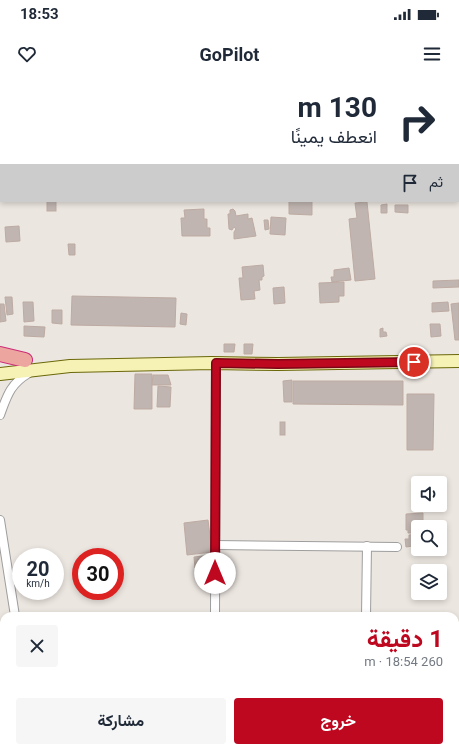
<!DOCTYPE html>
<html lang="ar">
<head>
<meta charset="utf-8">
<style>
	body { margin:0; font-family:Roboto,Vazirmatn,sans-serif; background:#f6f6f7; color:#1f2937; direction:rtl; height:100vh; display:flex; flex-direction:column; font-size:15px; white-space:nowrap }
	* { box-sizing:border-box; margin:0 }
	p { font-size:13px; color:#747a83 }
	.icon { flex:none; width:22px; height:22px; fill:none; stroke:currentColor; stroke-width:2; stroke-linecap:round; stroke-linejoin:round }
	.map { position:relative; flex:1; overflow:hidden; direction:ltr }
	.panel { position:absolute; left:0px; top:532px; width:459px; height:140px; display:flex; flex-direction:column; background:#fff; border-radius:12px 12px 0 0; box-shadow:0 2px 6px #0003; direction:rtl }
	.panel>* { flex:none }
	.hud { position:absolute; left:0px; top:0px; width:459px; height:122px; box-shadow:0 2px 6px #0003; direction:rtl; background:#fff; color:#1f2937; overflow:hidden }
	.buttons { position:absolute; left:411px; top:396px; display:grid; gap:8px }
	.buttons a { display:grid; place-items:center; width:36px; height:36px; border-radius:4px; background:#fff; box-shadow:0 2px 6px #0003; font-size:20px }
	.speed { position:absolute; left:12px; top:468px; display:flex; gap:8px; font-size:20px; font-weight:700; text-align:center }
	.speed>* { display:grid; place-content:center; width:52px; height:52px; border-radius:50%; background:#fff; box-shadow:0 2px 6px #0003; line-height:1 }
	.speed small { font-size:10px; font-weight:400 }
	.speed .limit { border:6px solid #d22; background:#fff; color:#111 }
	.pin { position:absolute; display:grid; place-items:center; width:34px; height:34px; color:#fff; margin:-17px; border:2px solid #fff; border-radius:50%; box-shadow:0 1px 4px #0007 }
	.me { position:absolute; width:44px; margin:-22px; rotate:0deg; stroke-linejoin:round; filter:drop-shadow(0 0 3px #0008) }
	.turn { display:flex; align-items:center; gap:14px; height:84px; padding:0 16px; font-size:18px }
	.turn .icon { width:52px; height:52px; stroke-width:2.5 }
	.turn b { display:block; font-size:28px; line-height:34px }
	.then { display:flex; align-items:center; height:38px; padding:0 16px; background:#0003; gap:8px; font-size:15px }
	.round { display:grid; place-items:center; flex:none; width:42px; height:42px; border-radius:4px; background:#f6f6f7 }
	.summary { display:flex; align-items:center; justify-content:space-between; height:68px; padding:0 16px }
	h1 { font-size:24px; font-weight:700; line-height:30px; color:#bd0820 }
	.primary-button { display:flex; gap:8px; margin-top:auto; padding:8px 16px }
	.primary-button a { flex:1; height:46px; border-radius:4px; background:#bd0820; color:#fff; font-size:16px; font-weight:700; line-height:46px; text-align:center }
	.primary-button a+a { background:#f6f6f7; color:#1f2937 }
	.status { display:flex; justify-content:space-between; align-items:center; height:28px; padding:0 20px; background:#fff; direction:ltr }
	.status svg { height:11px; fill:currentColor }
	header { display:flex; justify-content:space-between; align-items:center; height:52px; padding:0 16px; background:#fff; font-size:18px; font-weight:700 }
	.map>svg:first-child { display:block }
</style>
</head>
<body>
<div class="status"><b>18:53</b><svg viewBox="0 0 49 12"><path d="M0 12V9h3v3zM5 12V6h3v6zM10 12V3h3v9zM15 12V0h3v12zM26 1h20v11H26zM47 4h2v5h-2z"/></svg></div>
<header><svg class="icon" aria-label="menu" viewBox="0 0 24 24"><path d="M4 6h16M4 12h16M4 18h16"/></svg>GoPilot<svg class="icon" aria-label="heart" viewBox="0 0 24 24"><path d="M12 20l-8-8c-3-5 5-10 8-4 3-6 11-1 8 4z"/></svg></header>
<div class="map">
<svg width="459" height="672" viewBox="0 0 459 672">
	<rect width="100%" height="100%" fill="#ece6e0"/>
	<g fill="#c0b5b0" stroke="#bdaba3">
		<rect x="47" y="121" width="9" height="10"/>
		<polygon points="289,121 312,121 312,135 289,134"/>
		<polygon points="367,122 375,199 355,201 349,139 357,138 355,123"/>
		<polygon points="387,124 387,133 381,133 381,125"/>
		<polygon points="395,125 408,125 408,133 395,132"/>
		<polygon points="204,129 204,139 207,139 207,148 210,148 210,156 182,156 181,138 185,138 184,130"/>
		<polygon points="233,129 235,131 236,136 248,134 248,139 252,138 256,156 234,159 234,152 236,149 234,147 232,150 229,149 228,134 230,134 230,130"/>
		<polygon points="271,137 286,138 285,155 270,154"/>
		<polygon points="264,140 268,140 269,149 265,150"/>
		<polygon points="19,146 20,161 6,162 5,147"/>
		<polygon points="68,164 75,164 75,175 69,175"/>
		<polygon points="263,185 264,196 262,197 262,200 259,200 260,210 254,211 255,219 241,220 239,198 243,198 242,187"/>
		<polygon points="349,188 351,200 332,202 331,197 334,197 334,190"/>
		<polygon points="459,200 459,207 433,208 433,201"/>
		<polygon points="344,202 344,216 339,216 339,222 320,223 319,203"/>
		<polygon points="284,207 285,223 274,224 273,208"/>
		<polygon points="72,216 176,218 175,247 71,245"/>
		<polygon points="5,217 12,217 13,234 7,235"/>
		<polygon points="23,222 33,222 34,241 24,242"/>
		<polygon points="448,222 449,231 432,232 432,223"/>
		<polygon points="459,223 459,260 455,260 451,224"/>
		<polygon points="0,224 4,224 6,241 0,242"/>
		<polygon points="52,230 62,230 62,244 52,243"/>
		<polygon points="181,233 187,234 186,245 180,244"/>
		<polygon points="430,244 440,244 441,256 431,257"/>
		<polygon points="24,246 45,247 44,257 24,256"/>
		<polygon points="383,248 383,252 386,252 387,256 380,257 380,249"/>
		<polygon points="224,264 235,264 234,272 224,272"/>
		<polygon points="244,264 253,264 252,274 244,274"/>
		<polygon points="135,294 152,294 152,329 134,329"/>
		<polygon points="153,295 168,295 171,305 152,305"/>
		<polygon points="292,300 292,322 284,322 283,301"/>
		<polygon points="293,301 403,301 403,325 293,324"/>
		<polygon points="158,306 171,307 170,327 157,327"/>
		<polygon points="407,314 434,314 433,370 407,370"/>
		<rect x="280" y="342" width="5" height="13"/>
		<polygon points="423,433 423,443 421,443 421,447 418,447 418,450 413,450 413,453 408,453 408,450 406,450 406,434"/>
		<polygon points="208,440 212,472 187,475 184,443"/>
		<polygon points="418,454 418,469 423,469 413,469 413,466 406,467 405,459 409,459 409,455"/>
		<polygon points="211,475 212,486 195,488 194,477"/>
		<polygon points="3,557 4,582 0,583 0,558"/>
	</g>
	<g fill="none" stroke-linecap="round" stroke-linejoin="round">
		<g stroke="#9e9e9e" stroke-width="10">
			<g id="minor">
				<polyline points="357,0 357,1"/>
				<path d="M0 335C7 316 10 304 29 293"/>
				<polyline points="0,440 15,536"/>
				<polyline points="215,465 397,467"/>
				<polyline points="215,536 216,283"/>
				<polyline points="366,536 367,466"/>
				<polyline points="455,564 459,564"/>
				<polyline points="35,668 36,672"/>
			</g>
		</g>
		<g stroke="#6a6809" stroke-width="14">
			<polyline id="secondary" points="0,294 70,286 212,283 278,284 459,281"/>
		</g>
		<g stroke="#cd2a77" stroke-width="16">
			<polyline id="trunk" points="0,274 25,280"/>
		</g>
		<use href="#minor" stroke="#fff" stroke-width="8"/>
		<use href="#secondary" stroke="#f6f1b4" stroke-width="12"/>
		<use href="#trunk" stroke="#eca69f" stroke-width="14"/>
	</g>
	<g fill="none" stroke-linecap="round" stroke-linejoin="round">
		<g stroke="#7b0515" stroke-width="10">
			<polyline id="route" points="215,493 216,283 278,284 414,282"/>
		</g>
		<use href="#route" stroke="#bd0820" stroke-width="7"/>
	</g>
</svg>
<div class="buttons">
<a><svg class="icon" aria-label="sound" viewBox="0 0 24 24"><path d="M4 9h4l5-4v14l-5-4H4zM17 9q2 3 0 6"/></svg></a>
<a><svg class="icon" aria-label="search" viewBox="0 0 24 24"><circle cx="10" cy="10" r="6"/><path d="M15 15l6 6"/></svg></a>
<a><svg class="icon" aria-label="layers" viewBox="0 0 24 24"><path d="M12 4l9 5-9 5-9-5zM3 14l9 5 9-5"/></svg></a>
</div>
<div class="speed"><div>20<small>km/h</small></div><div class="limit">30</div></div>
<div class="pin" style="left:414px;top:282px;background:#d93025"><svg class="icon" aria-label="arrive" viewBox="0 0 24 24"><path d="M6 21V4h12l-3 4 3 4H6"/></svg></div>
<svg class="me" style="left:215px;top:493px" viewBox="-20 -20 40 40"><circle r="19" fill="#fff"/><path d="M0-13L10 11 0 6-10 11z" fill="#bd0820"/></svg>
<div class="hud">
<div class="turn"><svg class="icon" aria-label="right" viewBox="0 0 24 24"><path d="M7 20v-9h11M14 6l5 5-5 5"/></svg><div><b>130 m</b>انعطف يمينًا</div></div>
<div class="then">ثم<svg class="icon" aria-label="arrive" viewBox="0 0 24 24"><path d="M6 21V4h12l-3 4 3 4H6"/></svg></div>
</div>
<section class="panel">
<div class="summary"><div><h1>1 دقيقة</h1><p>260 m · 18:54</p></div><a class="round"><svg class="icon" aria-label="close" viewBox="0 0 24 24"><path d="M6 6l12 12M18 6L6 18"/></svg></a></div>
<div class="primary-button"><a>خروج</a><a>مشاركة</a></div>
</section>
</div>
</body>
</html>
